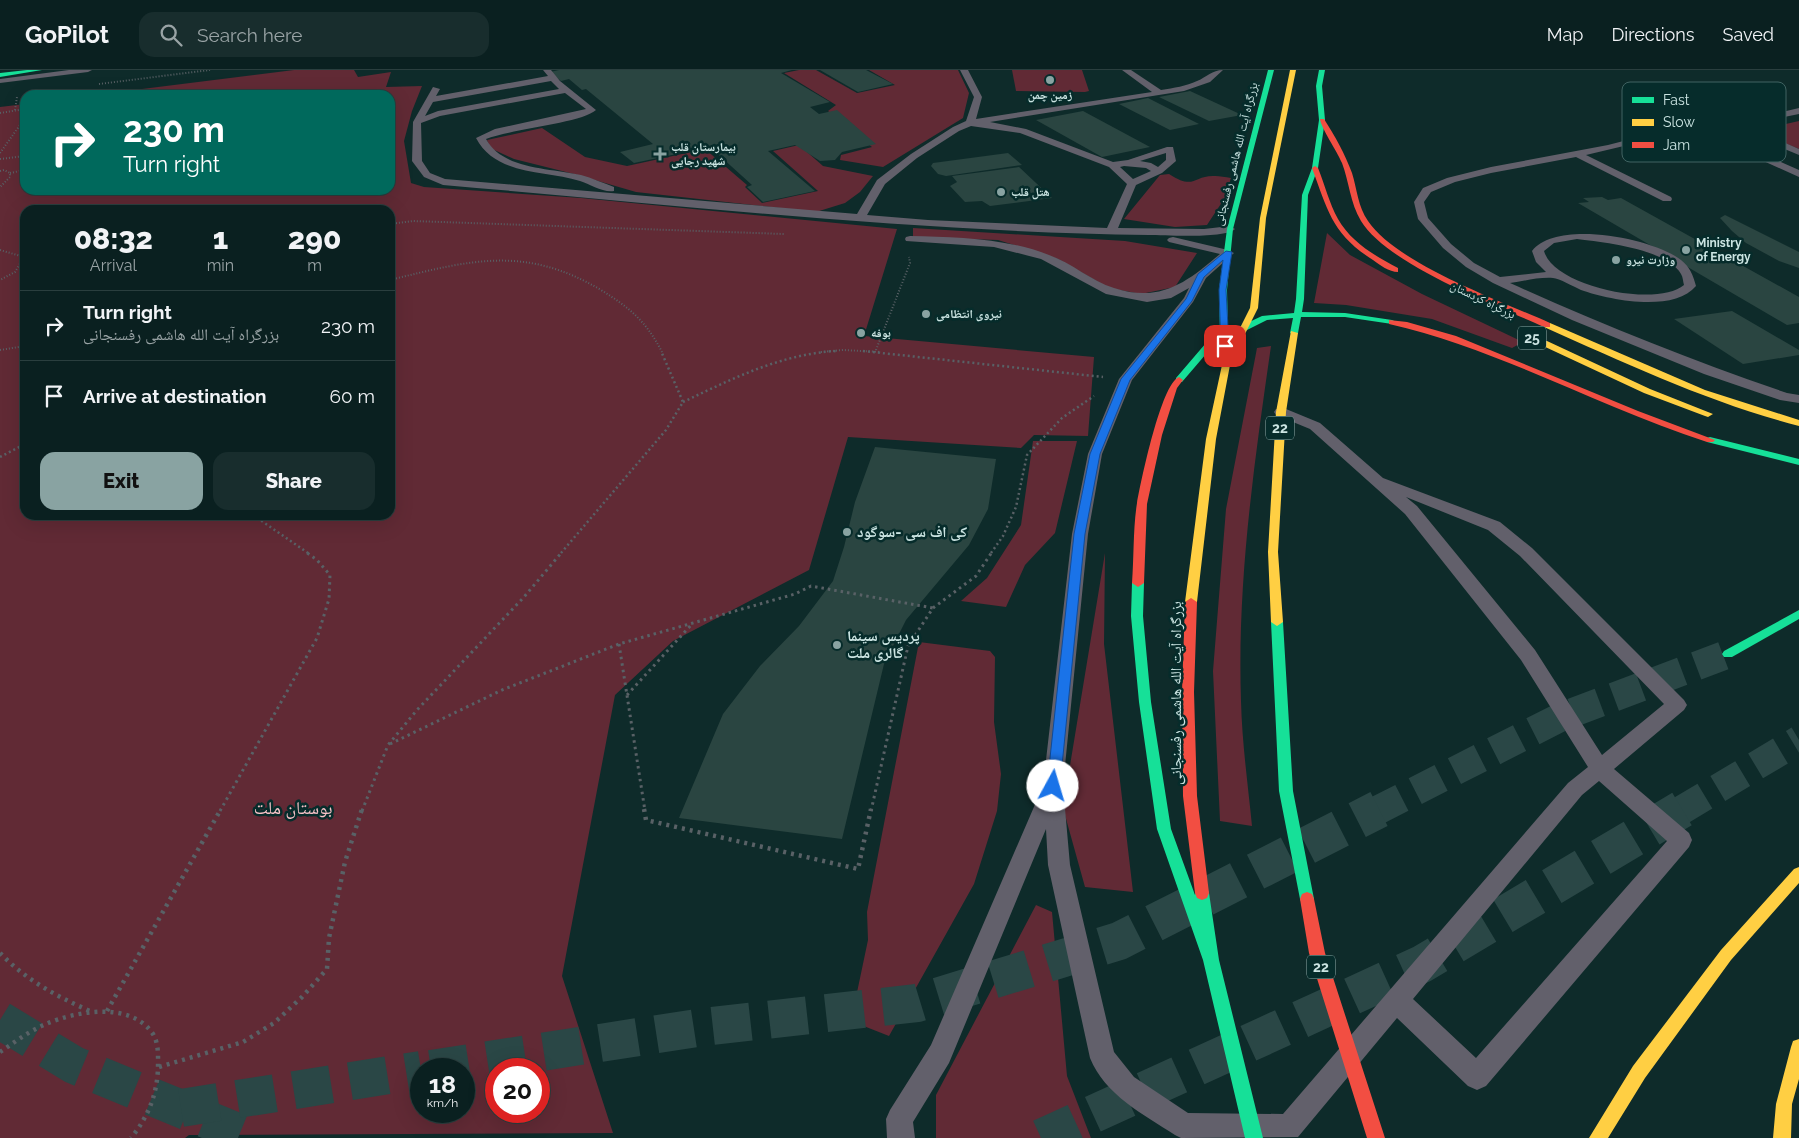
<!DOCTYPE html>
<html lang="en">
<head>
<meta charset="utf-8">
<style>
	body { margin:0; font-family:Raleway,"Noto Naskh Arabic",sans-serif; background:#182d2d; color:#f1f3f6; height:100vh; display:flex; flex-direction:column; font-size:19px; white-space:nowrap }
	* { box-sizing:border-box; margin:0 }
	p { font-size:16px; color:#99a3a5 }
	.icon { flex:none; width:28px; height:28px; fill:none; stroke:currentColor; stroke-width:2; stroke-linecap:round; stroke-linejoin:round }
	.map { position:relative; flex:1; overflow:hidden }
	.side { position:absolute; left:20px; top:135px; width:375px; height:315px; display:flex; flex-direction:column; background:#0a2020; border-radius:15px; box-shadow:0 5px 20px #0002,0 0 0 1px #2a3e3e }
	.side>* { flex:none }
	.guide { position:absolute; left:20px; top:20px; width:375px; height:105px; border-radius:15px; box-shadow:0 5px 20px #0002,0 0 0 1px #2a3e3e; background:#00695c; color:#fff; overflow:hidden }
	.speed { position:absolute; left:410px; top:988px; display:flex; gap:10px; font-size:25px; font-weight:700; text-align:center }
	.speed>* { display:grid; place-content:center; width:65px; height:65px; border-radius:50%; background:#0a2020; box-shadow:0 5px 20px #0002,0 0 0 1px #2a3e3e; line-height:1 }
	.speed small { font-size:12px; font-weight:400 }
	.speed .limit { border:8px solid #d22; background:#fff; color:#111 }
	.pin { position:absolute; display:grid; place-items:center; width:42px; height:42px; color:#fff; margin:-21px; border-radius:10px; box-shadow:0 2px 8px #0006 }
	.me { position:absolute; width:55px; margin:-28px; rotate:6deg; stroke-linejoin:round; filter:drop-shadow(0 0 4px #0008) }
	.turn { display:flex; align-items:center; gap:18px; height:105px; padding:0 20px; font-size:22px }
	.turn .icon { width:65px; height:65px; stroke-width:2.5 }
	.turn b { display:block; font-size:35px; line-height:42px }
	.eta { display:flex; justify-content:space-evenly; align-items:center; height:85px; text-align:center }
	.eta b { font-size:30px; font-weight:800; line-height:35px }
	.cta { display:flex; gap:10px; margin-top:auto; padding:10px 20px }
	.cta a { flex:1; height:58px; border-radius:15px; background:#89a3a2; color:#111; font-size:20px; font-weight:800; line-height:58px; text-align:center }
	.cta a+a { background:#182d2d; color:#f1f3f6 }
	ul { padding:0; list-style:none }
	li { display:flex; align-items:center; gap:15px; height:70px; padding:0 20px; border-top:1px solid #2a3e3e }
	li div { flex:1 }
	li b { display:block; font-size:19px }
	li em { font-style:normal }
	header { display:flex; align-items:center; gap:30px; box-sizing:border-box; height:70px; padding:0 25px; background:#0a2020; border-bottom:1px solid #2a3e3e }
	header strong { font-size:24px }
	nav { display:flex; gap:28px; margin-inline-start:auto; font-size:18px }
	.search { width:350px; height:45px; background:#182d2d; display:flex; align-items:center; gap:12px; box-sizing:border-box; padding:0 18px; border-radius:15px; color:#99a3a5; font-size:19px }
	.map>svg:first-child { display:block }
</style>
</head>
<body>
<header>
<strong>GoPilot</strong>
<div class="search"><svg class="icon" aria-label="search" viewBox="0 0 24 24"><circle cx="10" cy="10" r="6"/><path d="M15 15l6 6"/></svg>Search here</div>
<nav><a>Map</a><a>Directions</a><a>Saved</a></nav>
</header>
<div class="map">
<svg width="1799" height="1068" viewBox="0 0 1799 1068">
	<rect width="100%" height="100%" fill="#0e2b2a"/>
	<g fill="#612a35" fill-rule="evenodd">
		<path d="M294 0H354L358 7 391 2 386 17 422 16 412 41 404 71 411 113 424 117 581 128 897 159 864 266 1094 287 1088 366 1034 365 1021 378 848 367 809 500 673 571 615 625 562 906 613 1063 189 1065 185 1068H0V37L25 34V120H390V25H94ZM25 140H390V445H25ZM421 999H464V1041H421ZM496 999H539V1041H496Z"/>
		<polygon points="799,0 816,0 857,23 895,15 869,0 958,0 969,23 963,48 883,97 840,90 841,85 872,77 828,41 836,35 784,3"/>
		<polygon points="1012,0 1082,0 1089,21 1085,22 1016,21"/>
		<polygon points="1799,51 1799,79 1770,67 1764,59"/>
		<polygon points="542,58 585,87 627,96 705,79 747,115 745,117 762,133 818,121 773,81 799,75 823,96 873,106 860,122 845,133 816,142 636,122 574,104 514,89 490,78 487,70"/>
		<path d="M1169 104C1195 121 1193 105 1215 106 1220 106 1225 107 1231 108L1226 126 1207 155 1175 157 1124 149 1160 105Z"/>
		<polygon points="913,158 1125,171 1197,183 1175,217 1141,224 1109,218 1058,189 998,170 913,167"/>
		<polygon points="1327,163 1350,185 1422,224 1523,272 1512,278 1432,249 1346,235 1314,233"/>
		<path d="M1271 276C1254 394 1237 512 1241 631 1242 673 1248 715 1252 756L1220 751 1213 601 1226 439 1257 278Z"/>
		<polygon points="1033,371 1077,371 1055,463 1025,495 1006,537 961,531 987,508 1021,455"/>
		<polygon points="1105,483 1104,574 1133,822 1085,817 1063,738"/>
		<polygon points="919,572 990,581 995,587 994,652 1001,704 997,741 974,814 889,966 851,951 868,870 867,842"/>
		<polygon points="1036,835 1052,842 1067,1006 1091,1068 936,1068 936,1025"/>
	</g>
	<g fill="#2a4541">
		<polygon points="559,0 792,0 781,3 830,32 810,37 819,44 837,40 876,74 842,82 835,90 820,91 795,75 768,81 815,121 763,132 747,117 752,115 710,77 634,93 620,82 653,74 586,19 582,20 569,9 561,11 550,2"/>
		<polygon points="820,0 866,0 893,14 858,22"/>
		<polygon points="1190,21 1242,45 1209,51 1159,27"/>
		<polygon points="1148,28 1199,54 1170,60 1119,34"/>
		<polygon points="1083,41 1150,77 1102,87 1036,50"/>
		<polygon points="1008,83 1022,95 946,106 938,104 931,96 933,93"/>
		<polygon points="1019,97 1052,128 990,136 982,131 965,132 950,116 957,112 952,106"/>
		<polygon points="1602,127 1608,130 1621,128 1799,227 1799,253 1787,255 1578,133 1589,132 1583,128"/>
		<polygon points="1725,145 1799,182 1799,198 1779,191 1746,173 1732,161 1720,148"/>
		<polygon points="1732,241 1799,280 1799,285 1743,294 1674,249"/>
		<polygon points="875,377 996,389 988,439 969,475 906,550 884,594 842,769 679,748 723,644 760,596 799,556 833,511 844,477 855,432"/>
	</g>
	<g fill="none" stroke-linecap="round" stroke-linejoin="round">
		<g stroke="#2a4746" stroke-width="29" stroke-dasharray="29 15" stroke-linecap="butt">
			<polyline points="1376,741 1561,647 1728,584"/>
			<polyline points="1680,741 1799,670"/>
		</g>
		<g stroke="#2a4746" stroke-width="38" stroke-dasharray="38 19" stroke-linecap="butt">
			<polyline points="0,950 74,995 252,1068"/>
			<polyline points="431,999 703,957 917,933 1119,871 1379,739"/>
			<polyline points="181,1038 421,1000"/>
			<polyline points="1041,1068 1422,894 1682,739"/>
		</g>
		<g stroke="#596166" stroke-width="2" stroke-dasharray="1 2" stroke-linecap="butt">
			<polyline points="99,14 210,0"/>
			<polyline points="15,40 17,27"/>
			<polyline points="0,43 25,39"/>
			<polyline points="0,83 25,48"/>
			<polyline points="0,89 25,86"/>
			<polyline points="0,101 4,100 10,103 10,107 0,117"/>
			<polyline points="10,103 25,100"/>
			<polyline points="390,154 413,151 784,164"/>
			<polyline points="0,180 24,187 15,202 0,210"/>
			<path d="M390 210C471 190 525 175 601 220 630 238 646 251 662 282"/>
			<polyline points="0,280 25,276"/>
			<polyline points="876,280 910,193 909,187"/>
			<polyline points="821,282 843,280 881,282"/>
		</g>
		<g stroke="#596166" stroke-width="2.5" stroke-dasharray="2 3" stroke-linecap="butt">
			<polyline points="863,281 1103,307"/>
			<path d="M683 332C732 309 781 284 836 281"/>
			<polyline points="0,387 25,374"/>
			<polyline points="253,445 308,483"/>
			<polyline points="561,483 666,360 683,332 661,281"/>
			<polyline points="991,483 1003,466 1016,437 1027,385 1062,348 1094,326"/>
		</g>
		<g stroke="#596166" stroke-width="3" stroke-dasharray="2.5 4" stroke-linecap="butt">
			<polyline points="619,574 645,741"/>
			<polyline points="627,625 692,554"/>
			<polyline points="390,674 502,620 619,574 795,524 811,516 933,538"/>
			<polyline points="220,741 317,568 329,529 330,505 317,490 306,482"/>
			<polyline points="362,741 388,675 417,640 524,527 562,482"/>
			<polyline points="871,741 908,576 933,538 976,506 992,482"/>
		</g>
		<g stroke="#596166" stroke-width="4.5" stroke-dasharray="3 5" stroke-linecap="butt">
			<polyline points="644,739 646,750 858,799 871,739"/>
			<path d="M0 883C26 910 56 926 90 941"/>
			<polyline points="107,941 221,739"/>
			<path d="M0 982C15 972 29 961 46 954 76 941 131 931 153 964 159 974 158 987 158 998 157 1025 148 1047 131 1068"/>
			<polyline points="159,997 243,972 274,953 302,927 327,899 329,868 345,792 362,739"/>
		</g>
		<g fill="#62606b" fill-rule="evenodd">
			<polygon points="69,0 92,0 88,2 0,13 0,9"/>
			<path d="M543 0H551L560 11 596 40C582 53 511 59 486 69 503 100 551 98 581 105 592 108 603 113 614 117V121C603 123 590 114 580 111 545 100 496 106 476 68L495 59 586 39 565 23 440 46 421 53 422 91 430 103 445 109 857 144 877 110 911 84 953 57 966 51 974 27 960 0H968L982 27 976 49 1152 22 1122 0H1131L1161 20C1174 18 1186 16 1197 11 1207 7 1212 0 1223 0L1210 12 1184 21 990 52 1026 59 1113 92 1128 90 1167 77H1173L1176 91 1162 103 1136 115 1118 158 1204 159 1230 156 1235 159C1225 169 1165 165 1149 165 913 162 678 135 443 115L424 107 412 91 413 52 433 17 440 19 436 26 548 6ZM551 11 559 19 438 41 425 46 433 32ZM971 56 1020 63 1109 97 1127 114 1107 158 928 150 867 145 885 114 917 88 959 61ZM1166 83V90L1158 97 1151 93 1140 91ZM1124 96 1146 98 1151 101 1133 109 1120 97Z"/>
			<path d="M1799 38V44L1744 55 1799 79V85L1732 57 1708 60 1799 100V107L1697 61 1670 65 1586 85 1671 127 1672 129 1671 131H1663L1576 87 1491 103 1455 112 1431 122 1424 132 1428 148 1451 174 1474 193 1500 207 1546 202 1536 192 1532 181C1556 149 1653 168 1681 190 1690 197 1693 205 1696 216 1674 243 1609 230 1581 220 1574 217 1559 208 1553 208 1539 207 1524 211 1510 213 1601 254 1693 291 1787 323L1799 325V333L1780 330 1704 304 1572 250 1493 213 1466 197 1443 178 1418 149 1414 132 1423 118 1447 108 1491 97 1608 75 1670 59 1762 47ZM1577 169C1603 172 1667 179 1681 204 1683 207 1683 212 1684 215 1657 238 1554 217 1544 181L1554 173Z"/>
			<path d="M910 166C955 167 1006 168 1049 185 1072 193 1091 211 1114 218 1160 233 1186 213 1220 184L1169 172 1167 170 1169 168 1173 167 1228 180 1234 183 1206 208 1193 232 1132 310 1102 384 1088 464 1063 716 1070 795 1114 982 1134 1007 1188 1043 1283 1044 1568 713 1588 697 1521 590 1405 444 1310 359 1276 345 1274 342 1276 339H1286L1320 353 1383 408 1500 452 1532 478 1684 630 1687 635 1684 640 1614 699 1689 763 1692 770 1689 777 1486 1016 1477 1020 1468 1016 1397 948 1298 1067 1181 1068 1175 1065C1143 1044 1105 1025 1090 988L1048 795 1046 759 949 993 913 1052 915 1068H887L886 1049 890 1040 931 975 1043 716 1072 464 1088 384 1119 309 1184 228 1189 218 1171 228 1147 232 1106 224 1041 189 994 177 906 171 905 169 906 167ZM1406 427 1488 460 1520 486 1664 634 1602 685 1535 580 1417 436ZM1599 711 1667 771 1476 988 1413 929 1582 725Z"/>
		</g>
		<g fill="#16e098" fill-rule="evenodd">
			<polygon points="27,0 42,0 0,7 0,3"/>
			<polygon points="1268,0 1274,0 1233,159 1227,220 1228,262 1262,246 1294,243 1296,229 1302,125 1312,98 1319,50 1316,16 1319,0 1325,0 1322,16 1325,50 1318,98 1308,125 1304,229 1302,242 1345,243 1392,250 1396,252 1392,254 1345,247 1301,247 1298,263 1294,265 1290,263 1293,248 1267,250 1229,269 1228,282 1222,282 1221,273 1212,277 1182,312 1176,312 1176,308 1206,273 1220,266 1219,220 1227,159"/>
			<polygon points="1710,367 1799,389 1799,395 1707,372 1707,368"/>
			<polygon points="1138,509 1144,513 1143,546 1151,632 1171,759 1195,825 1197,818 1202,816 1207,818 1209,823 1219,890 1263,1068 1245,1068 1203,890 1157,759 1139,632 1131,546 1132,513"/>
			<polygon points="1799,540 1799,549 1732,587 1724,587 1722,584 1724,581"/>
			<polygon points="1277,548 1283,552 1293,721 1314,829 1312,834 1307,836 1302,834 1300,829 1279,721 1271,552"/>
		</g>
		<g fill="#ffcf43" fill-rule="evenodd">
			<polygon points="1290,0 1296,0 1266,148 1258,238 1245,264 1241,266 1237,264 1250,238 1260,148"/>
			<path d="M1544 253H1550L1705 320 1799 350V356C1710 333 1627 294 1544 257Z"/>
			<polygon points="1291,261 1298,263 1286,342 1278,482 1283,552 1277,556 1271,552 1268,482 1276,342"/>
			<polygon points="1541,271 1547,271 1650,319 1713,344 1708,347 1705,346 1644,323 1541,275"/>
			<polygon points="1225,277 1229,280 1230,295 1216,369 1197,532 1191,536 1185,532 1206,369 1222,295 1221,280"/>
			<polygon points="1799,797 1799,813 1731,890 1645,1008 1608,1068 1589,1068 1633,996 1721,880 1794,799"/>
			<polygon points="1799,969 1799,1009 1792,1034 1791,1068 1773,1068 1776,1034 1791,977 1793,971"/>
		</g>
		<g fill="#f24e42" fill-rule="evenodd">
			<path d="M1320 49H1324C1335 66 1345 84 1352 103 1357 119 1358 137 1368 151 1397 194 1501 231 1550 253V257H1544C1496 235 1388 195 1361 151 1350 133 1349 111 1342 93 1337 81 1321 58 1320 49Z"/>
			<path d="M1315 96 1318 98C1325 115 1329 133 1338 149 1351 172 1375 186 1398 198V202C1389 202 1380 195 1373 190 1332 164 1328 141 1312 98Z"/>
			<path d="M1389 250 1407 252 1456 266 1638 341 1715 370 1713 372H1707C1599 337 1499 279 1389 254Z"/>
			<path d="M1179 307 1183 310 1177 318 1162 365 1147 434 1144 513 1138 517 1132 513C1134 487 1133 458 1137 433 1141 411 1161 314 1179 307Z"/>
			<polygon points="1191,528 1197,532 1194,622 1197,726 1209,823 1207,828 1202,830 1197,828 1195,823 1183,726 1182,622 1185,532"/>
			<polygon points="1307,822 1312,824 1314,829 1325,883 1385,1068 1367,1068 1309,883 1300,829 1302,824"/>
		</g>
	</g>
	<polygon fill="#1a73e8" stroke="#114b97" points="1226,181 1232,182 1226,220 1229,276 1225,278 1221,276 1219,220 1223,190 1204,207 1192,231 1130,310 1100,384 1085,464 1060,716 1058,720 1053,722 1048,720 1047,716 1074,464 1090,384 1121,309 1186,229 1198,204"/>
	<g fill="#89a3a2" stroke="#062c2b" stroke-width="2">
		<circle cx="1050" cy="10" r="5"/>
		<path d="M657.5 76.5h5v5h5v5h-5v5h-5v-5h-5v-5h5z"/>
		<circle cx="1001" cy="122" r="5"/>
		<circle cx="1686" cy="180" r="5"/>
		<circle cx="1616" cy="190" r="5"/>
		<circle cx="926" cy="244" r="5"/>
		<circle cx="861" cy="263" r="5"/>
		<circle cx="847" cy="462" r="5"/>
		<circle cx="837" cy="575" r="5"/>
	</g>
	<g text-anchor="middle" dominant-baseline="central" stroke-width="5" stroke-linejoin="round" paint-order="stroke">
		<g font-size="12" font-weight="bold" fill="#cbe4e2" stroke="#062c2b" text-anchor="start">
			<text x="1050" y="25" text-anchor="middle">زمین چمن</text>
			<text x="671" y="77">بیمارستان قلب<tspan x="671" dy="14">شهید رجایی</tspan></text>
			<text x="1011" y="122">هتل قلب</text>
			<text x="1696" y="173">Ministry<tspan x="1696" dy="14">of Energy</tspan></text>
			<text x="1626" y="190">وزارت نیرو</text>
			<text x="936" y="244">نیروی انتظامی</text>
			<text x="871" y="263">بوفه</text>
		</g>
		<g font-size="12" fill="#cbe4e2" stroke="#062c2b">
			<text transform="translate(1236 84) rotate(-76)">بزرگراه آیت الله هاشمی رفسنجانی</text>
			<text transform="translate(1483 230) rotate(26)">بزرگراه کردستان</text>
		</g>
		<g fill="#062c2b" stroke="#90adab" stroke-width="1">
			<rect x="1518" y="256.5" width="28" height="23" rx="4"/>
			<rect x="1266" y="346.5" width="28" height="23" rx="4"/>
			<rect x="1307" y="885.5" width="28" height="23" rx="4"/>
		</g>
		<g font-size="14" font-weight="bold" fill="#cbe4e2">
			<text x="1532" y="268">25</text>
			<text x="1280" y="358">22</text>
			<text x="1321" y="897">22</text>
		</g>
		<g font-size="15" font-weight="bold" fill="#cbe4e2" stroke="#062c2b" text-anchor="start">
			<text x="857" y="462">کی اف سی -سوگود</text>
			<text x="847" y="566">پردیس سینما<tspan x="847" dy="17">گالری ملت</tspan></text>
		</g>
		<g font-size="15" fill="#cbe4e2" stroke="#062c2b">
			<text transform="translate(1176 623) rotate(-90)">بزرگراه آیت الله هاشمی رفسنجانی</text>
		</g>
		<g font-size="18" fill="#fac3c9" stroke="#062c2b">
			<text x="293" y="737">بوستان ملت</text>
		</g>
	</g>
	<rect x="1622" y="12" width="164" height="80" rx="8" fill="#062c2b" stroke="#416362" stroke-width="1"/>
	<rect x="1632" y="27" width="22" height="6" fill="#16e098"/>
	<rect x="1632" y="49" width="22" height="7" fill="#ffcf43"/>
	<rect x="1632" y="72" width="22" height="6" fill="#f24e42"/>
	<g font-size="14" fill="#cbe4e2">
		<text x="1663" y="35">Fast</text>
		<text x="1663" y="57">Slow</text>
		<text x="1663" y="80">Jam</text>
	</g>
</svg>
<div class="speed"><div>18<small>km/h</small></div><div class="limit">20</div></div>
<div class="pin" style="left:1225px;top:276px;background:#d93025"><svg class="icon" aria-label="arrive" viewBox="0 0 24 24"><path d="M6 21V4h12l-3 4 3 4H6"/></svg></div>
<svg class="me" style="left:1053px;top:716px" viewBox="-20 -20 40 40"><circle r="19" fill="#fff"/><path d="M0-13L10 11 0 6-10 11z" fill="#1a73e8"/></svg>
<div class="guide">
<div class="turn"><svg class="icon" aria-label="right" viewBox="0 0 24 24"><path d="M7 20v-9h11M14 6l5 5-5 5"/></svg><div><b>230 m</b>Turn right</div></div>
</div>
<section class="side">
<div class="eta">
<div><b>08:32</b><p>Arrival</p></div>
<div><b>1</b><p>min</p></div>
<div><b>290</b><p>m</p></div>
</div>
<ul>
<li><svg class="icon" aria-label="right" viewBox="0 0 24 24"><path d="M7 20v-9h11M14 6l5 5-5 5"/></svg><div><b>Turn right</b><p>بزرگراه آیت الله هاشمی رفسنجانی</p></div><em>230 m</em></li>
<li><svg class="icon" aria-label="arrive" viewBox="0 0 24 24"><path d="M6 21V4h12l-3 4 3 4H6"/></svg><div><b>Arrive at destination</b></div><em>60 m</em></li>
</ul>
<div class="cta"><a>Exit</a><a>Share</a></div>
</section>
</div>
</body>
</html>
